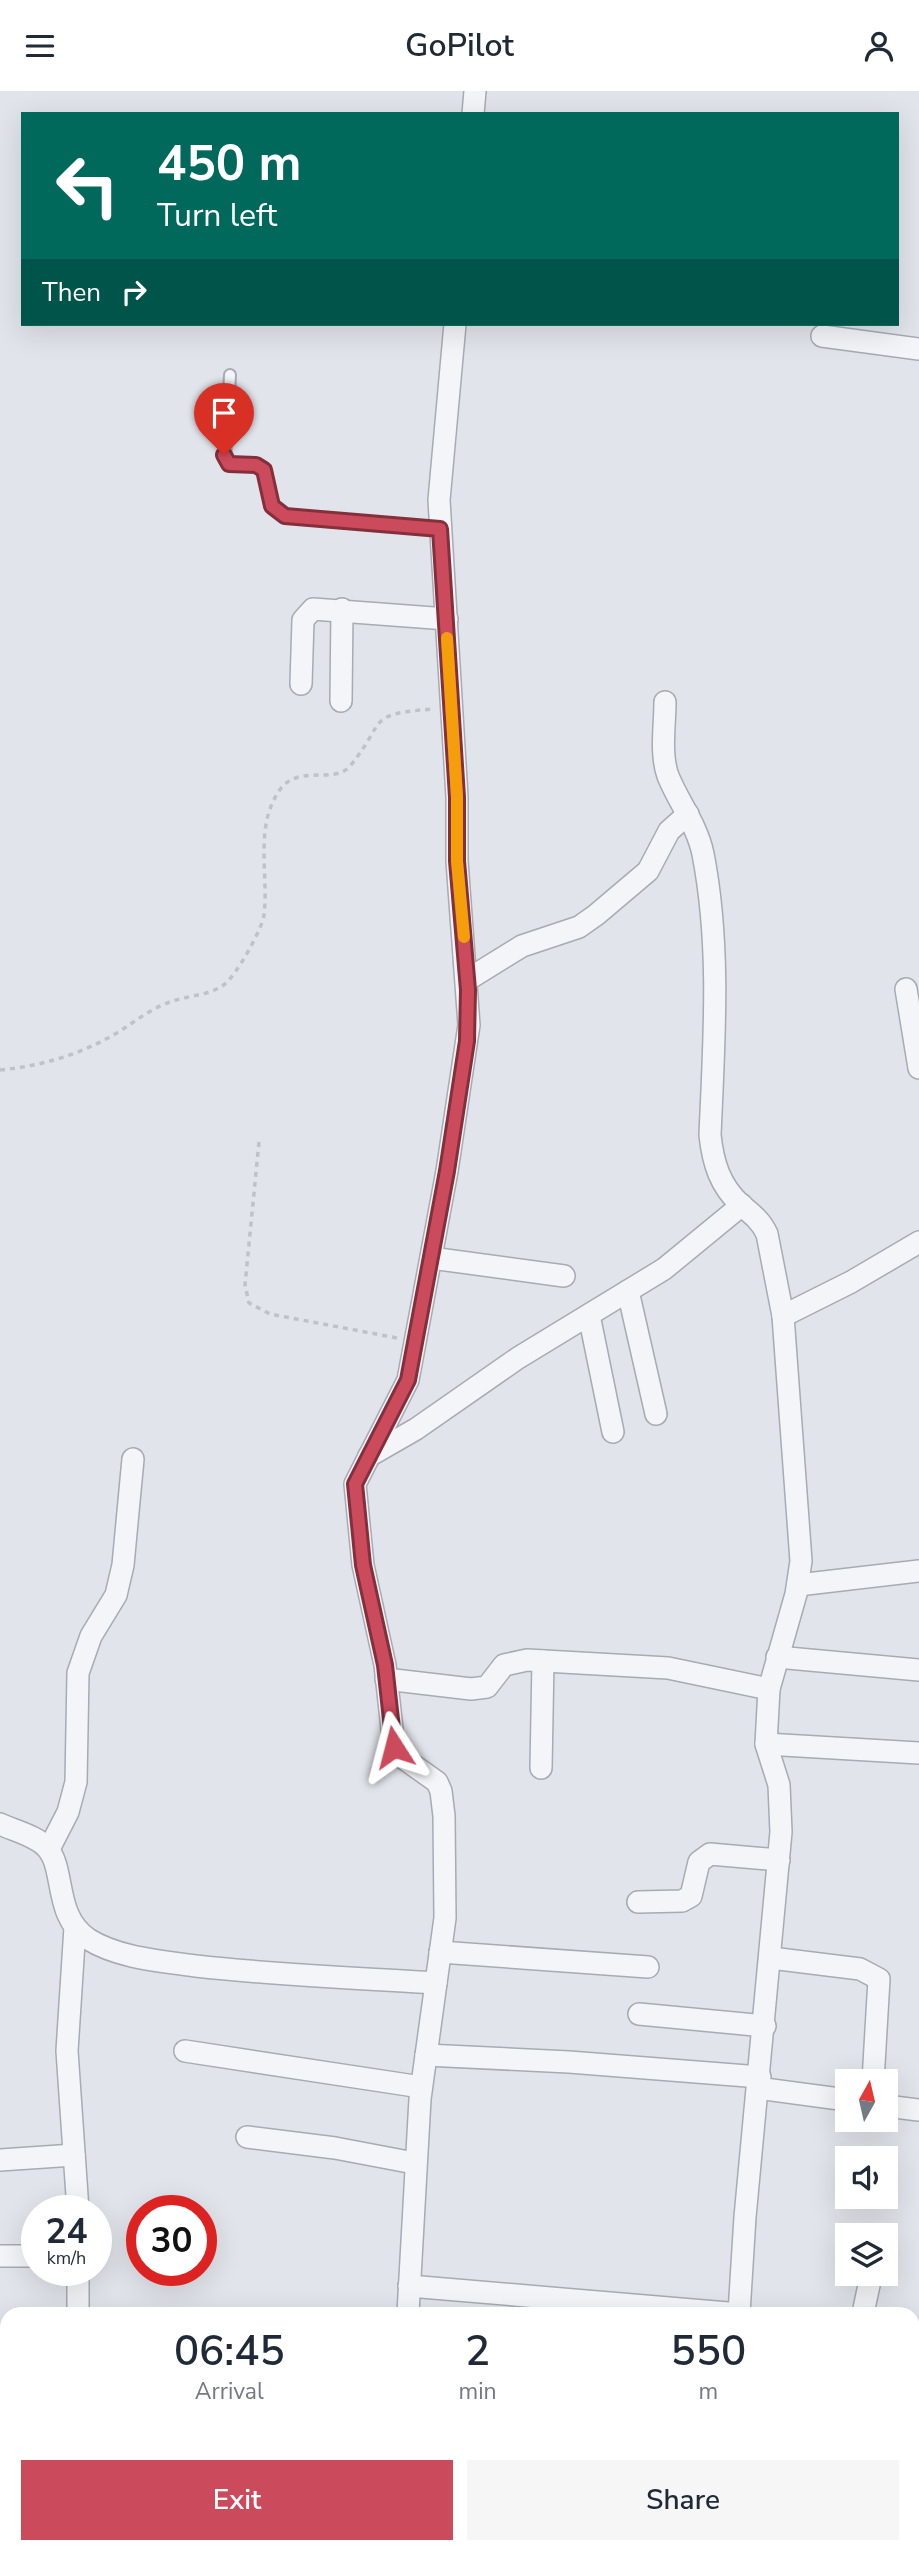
<!DOCTYPE html>
<html lang="en">
<head>
<meta charset="utf-8">
<style>
	body { margin:0; font-family:"Nunito Sans",sans-serif; background:#f6f6f7; color:#1f2937; height:100vh; display:flex; flex-direction:column; font-size:26px; white-space:nowrap }
	* { box-sizing:border-box; margin:0 }
	p { font-size:23px; color:#747a83 }
	.icon { flex:none; width:38px; height:38px; fill:none; stroke:currentColor; stroke-width:2; stroke-linecap:round; stroke-linejoin:round }
	.map { position:relative; flex:1; overflow:hidden }
	.drawer { position:absolute; left:0px; top:2216px; width:920px; height:247px; display:flex; flex-direction:column; background:#fff; border-radius:21px 21px 0 0; box-shadow:0 7px 28px #0002 }
	.drawer>* { flex:none }
	.hud { position:absolute; left:21px; top:21px; width:878px; height:214px; border-radius:0px; box-shadow:0 7px 28px #0002; background:#00695c; color:#fff; overflow:hidden }
	.needle { width:46px; rotate:8deg }
	.tools { position:absolute; left:835px; top:1978px; display:grid; gap:14px }
	.tools a { display:grid; place-items:center; width:63px; height:63px; border-radius:0px; background:#fff; box-shadow:0 7px 28px #0002; font-size:35px }
	.speed { position:absolute; left:21px; top:2104px; display:flex; gap:14px; font-size:35px; font-weight:700; text-align:center }
	.speed>* { display:grid; place-content:center; width:91px; height:91px; border-radius:50%; background:#fff; box-shadow:0 7px 28px #0002; line-height:1 }
	.speed small { font-size:18px; font-weight:400 }
	.speed .limit { border:10px solid #d22; background:#fff; color:#111 }
	.pin { position:absolute; display:grid; place-items:center; width:60px; height:60px; color:#fff; margin:-72px -30px; border-radius:50% 50% 50% 0; rotate:-45deg; box-shadow:0 0 7px #0007 }
	.pin .icon { rotate:45deg }
	.me { position:absolute; width:77px; margin:-38px; rotate:351deg; stroke-linejoin:round; filter:drop-shadow(0 0 5px #0008) }
	.turn { display:flex; align-items:center; gap:24px; height:147px; padding:0 21px; font-size:32px }
	.turn .icon { width:91px; height:91px; stroke-width:2.5 }
	.turn b { display:block; font-size:49px; line-height:60px }
	.then { display:flex; align-items:center; height:66px; padding:0 21px; background:#0003; gap:14px; font-size:26px }
	.eta { display:flex; justify-content:space-evenly; align-items:center; height:119px; text-align:center }
	.eta b { font-size:42px; font-weight:600; line-height:49px }
	.action { display:flex; gap:14px; margin-top:auto; padding:14px 21px }
	.action a { flex:1; height:80px; border-radius:0px; background:#cb4a5c; color:#fff; font-size:28px; font-weight:600; line-height:80px; text-align:center }
	.action a+a { background:#f6f6f7; color:#1f2937 }
	header { display:flex; justify-content:space-between; align-items:center; height:91px; padding:0 21px; background:#fff; font-size:32px; font-weight:600 }
	.map>svg:first-child { display:block }
</style>
</head>
<body>
<header><svg class="icon" aria-label="menu" viewBox="0 0 24 24"><path d="M4 6h16M4 12h16M4 18h16"/></svg>GoPilot<svg class="icon" aria-label="person" viewBox="0 0 24 24"><circle cx="12" cy="8" r="4"/><path d="M4 21q1-7 8-7t8 7"/></svg></header>
<div class="map">
<svg width="919" height="2462" viewBox="0 0 919 2462">
	<rect width="100%" height="100%" fill="#e1e4ea"/>
	<g fill="none" stroke-linecap="round" stroke-linejoin="round">
		<g stroke="#a6abb4" stroke-width="14">
			<path id="service" d="M230 284 225 369 234 374 261 375C276 394 262 422 294 426L441 438"/>
		</g>
		<g stroke="#a6abb4" stroke-width="24">
			<g id="minor">
				<polyline points="473,23 475,0"/>
				<polyline points="822,245 919,258"/>
				<polyline points="301,593 303,529 313,518 447,528"/>
				<polyline points="341,610 342,518"/>
				<path d="M665 611C665 634 660 663 668 685 679 712 697 734 703 763 721 855 714 951 710 1044 713 1072 720 1095 741 1114 752 1123 761 1130 767 1143L783 1225"/>
				<polyline points="467,889 522,855 579,836 596,824 648,780 669,740 688,723"/>
				<polyline points="906,898 919,977"/>
				<polyline points="431,1167 564,1185"/>
				<polyline points="628,1200 656,1323"/>
				<polyline points="589,1224 613,1341"/>
				<polyline points="369,1365 416,1338 518,1267 664,1178 742,1114"/>
				<polyline points="798,1494 919,1480"/>
				<polyline points="777,1566 919,1579"/>
				<polyline points="386,1588 471,1598 487,1596 504,1574 527,1569 668,1577 769,1598"/>
				<polyline points="766,1653 919,1662"/>
				<polyline points="541,1677 543,1570"/>
				<path d="M0 1733C15 1740 37 1745 47 1757 66 1778 53 1824 88 1848 118 1867 161 1870 196 1875 275 1884 356 1887 436 1892"/>
				<polyline points="49,1758 68,1721 76,1691 78,1582 91,1545 116,1504 123,1474 133,1368"/>
				<polyline points="638,1811 682,1810 691,1805 699,1771 710,1763 779,1769"/>
				<polyline points="75,1836 67,1960 78,2119"/>
				<polyline points="440,1861 648,1876"/>
				<polyline points="771,1867 860,1878 879,1888 873,1990"/>
				<polyline points="639,1923 765,1935"/>
				<polyline points="185,1960 421,1996"/>
				<polyline points="426,1964 569,1971 760,1986"/>
				<polyline points="758,1997 847,2009"/>
				<polyline points="886,2015 919,2019"/>
				<polyline points="247,2046 335,2057 414,2072"/>
				<polyline points="0,2069 74,2064"/>
				<polyline points="0,2165 37,2165"/>
				<polyline points="409,2195 728,2222"/>
				<polyline points="78,2222 78,2179"/>
				<polyline points="408,2222 420,2008 445,1827 444,1725 441,1700 437,1691 399,1664 394,1656 385,1574 363,1474 355,1393 408,1289 447,1080 469,934 457,770 457,706 439,409 455,233"/>
				<polyline points="739,2222 745,2126 781,1741 779,1694 766,1653 769,1598 796,1503 801,1470 783,1225 851,1191 919,1151"/>
				<polyline points="863,2222 871,2185"/>
				<polyline points="0,2324 7,2325"/>
				<polyline points="914,2349 919,2350"/>
				<polyline points="76,2455 77,2462"/>
				<polyline points="702,2455 702,2462"/>
				<polyline points="266,2462 267,2455"/>
				<polyline points="363,2462 364,2455"/>
			</g>
		</g>
		<g stroke="#bfc2c8" stroke-width="3.5" stroke-dasharray="5 5" stroke-linecap="butt">
			<path d="M0 979C41 975 79 964 115 943 132 933 147 920 165 913 184 904 208 906 225 893 236 884 262 839 264 824 269 783 254 737 279 700 297 672 335 694 350 675 388 629 364 623 434 618"/>
			<polyline points="259,1051 245,1194 249,1212 270,1223 397,1247"/>
		</g>
		<use href="#service" stroke="#f4f5f8" stroke-width="10"/>
		<use href="#minor" stroke="#f4f5f8" stroke-width="21"/>
	</g>
	<g fill="none" stroke-linecap="round" stroke-linejoin="round">
		<g stroke="#84303c" stroke-width="18">
			<polyline id="route" points="224,364 229,373 256,374 264,379 272,415 285,425 440,438 457,706 457,770 468,899 467,950 447,1080 408,1289 355,1393 363,1474 385,1574 394,1656"/>
		</g>
		<use href="#route" stroke="#cb4a5c" stroke-width="12"/>
		<polyline stroke="#f59e0b" stroke-width="12" points="447,547 457,706 457,770 464,846"/>
	</g>
</svg>
<div class="tools">
<a><svg class="needle" viewBox="-14 -14 28 28"><path d="M0-13l5 13h-10z" fill="#e53935"/><path d="M0 13l5-13h-10z" fill="#747a83"/></svg></a>
<a><svg class="icon" aria-label="sound" viewBox="0 0 24 24"><path d="M4 9h4l5-4v14l-5-4H4zM17 9q2 3 0 6"/></svg></a>
<a><svg class="icon" aria-label="layers" viewBox="0 0 24 24"><path d="M12 4l9 5-9 5-9-5zM3 14l9 5 9-5"/></svg></a>
</div>
<div class="speed"><div>24<small>km/h</small></div><div class="limit">30</div></div>
<div class="pin" style="left:224px;top:364px;background:#d93025"><svg class="icon" aria-label="arrive" viewBox="0 0 24 24"><path d="M6 21V4h12l-3 4 3 4H6"/></svg></div>
<svg class="me" style="left:394px;top:1656px" viewBox="-20 -20 40 40"><path d="M0-17L14 15 0 8-14 15z" fill="#cb4a5c" stroke="#fff" stroke-width="4"/></svg>
<div class="hud">
<div class="turn"><svg class="icon" aria-label="left" viewBox="0 0 24 24"><path d="M17 20v-9H6M10 6l-5 5 5 5"/></svg><div><b>450 m</b>Turn left</div></div>
<div class="then">Then<svg class="icon" aria-label="right" viewBox="0 0 24 24"><path d="M7 20v-9h11M14 6l5 5-5 5"/></svg></div>
</div>
<section class="drawer">
<div class="eta">
<div><b>06:45</b><p>Arrival</p></div>
<div><b>2</b><p>min</p></div>
<div><b>550</b><p>m</p></div>
</div>
<div class="action"><a>Exit</a><a>Share</a></div>
</section>
</div>
</body>
</html>
